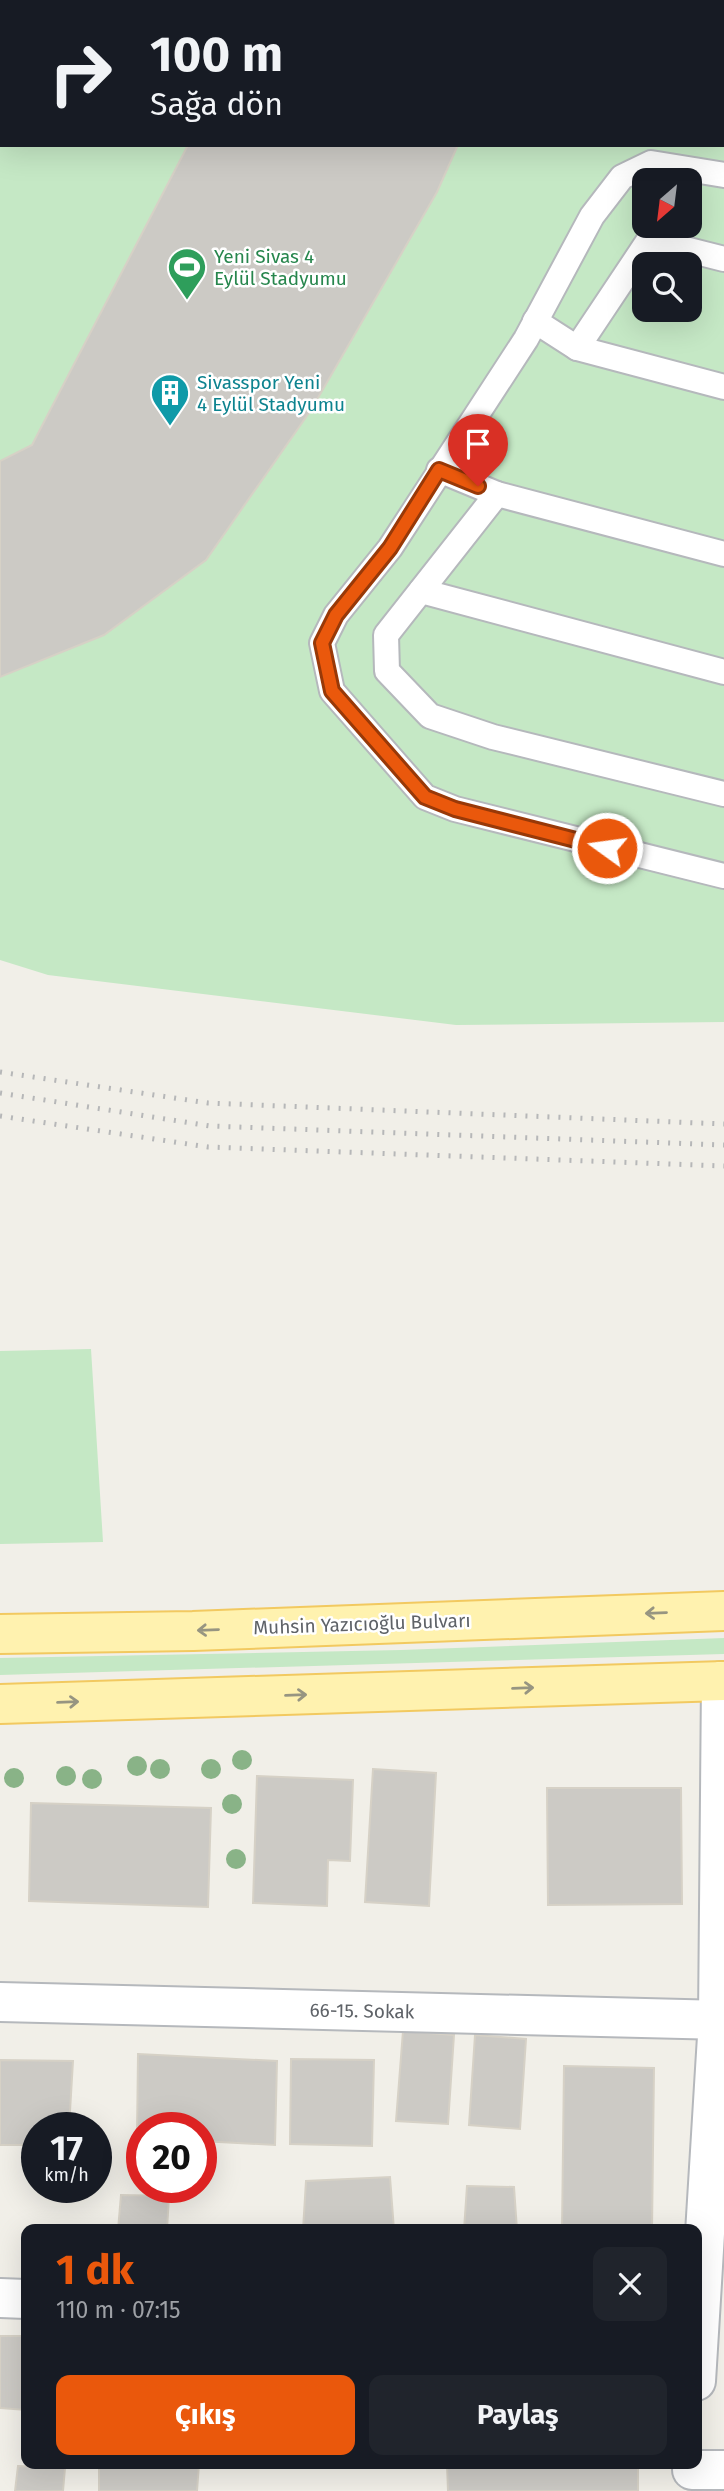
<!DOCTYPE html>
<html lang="tr">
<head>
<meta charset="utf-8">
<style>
	body { margin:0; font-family:"Fira Sans",sans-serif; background:#20242c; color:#f1f3f6; height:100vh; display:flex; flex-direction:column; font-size:26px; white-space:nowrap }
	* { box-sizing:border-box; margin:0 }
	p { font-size:23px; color:#9ea1a6 }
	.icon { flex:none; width:38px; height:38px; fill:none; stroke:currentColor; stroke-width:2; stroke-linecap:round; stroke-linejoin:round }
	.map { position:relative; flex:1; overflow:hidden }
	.details { position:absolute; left:21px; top:2224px; width:681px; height:245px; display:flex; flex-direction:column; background:#171b24; border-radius:14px; box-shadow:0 7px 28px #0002 }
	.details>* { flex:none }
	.top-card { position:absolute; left:0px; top:0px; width:724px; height:147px; box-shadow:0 7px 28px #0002; background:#171b24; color:#f1f3f6; overflow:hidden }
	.needle { width:46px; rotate:208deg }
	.controls { position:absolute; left:632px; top:168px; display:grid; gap:14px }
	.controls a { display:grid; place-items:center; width:70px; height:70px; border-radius:14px; background:#171b24; box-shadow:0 7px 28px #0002; font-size:35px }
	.speed { position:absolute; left:21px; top:2112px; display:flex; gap:14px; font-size:35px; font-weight:700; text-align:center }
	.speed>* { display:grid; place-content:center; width:91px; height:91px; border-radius:50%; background:#171b24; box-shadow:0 7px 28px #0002; line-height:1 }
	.speed small { font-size:18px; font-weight:400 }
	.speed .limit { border:10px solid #d22; background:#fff; color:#111 }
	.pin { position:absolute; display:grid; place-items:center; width:60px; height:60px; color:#fff; margin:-72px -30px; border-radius:50% 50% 50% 0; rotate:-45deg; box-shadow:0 0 7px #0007 }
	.pin .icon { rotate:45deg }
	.me { position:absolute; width:77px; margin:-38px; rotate:284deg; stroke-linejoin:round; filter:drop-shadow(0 0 5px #0008) }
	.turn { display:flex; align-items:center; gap:24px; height:147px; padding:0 35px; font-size:32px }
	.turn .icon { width:91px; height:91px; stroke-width:2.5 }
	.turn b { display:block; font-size:49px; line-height:60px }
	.round { display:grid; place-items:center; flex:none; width:74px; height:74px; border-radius:14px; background:#20242c }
	.overview { display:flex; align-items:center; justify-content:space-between; height:119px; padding:0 35px }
	h1 { font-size:42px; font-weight:700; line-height:52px; color:#ea580c }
	.cta { display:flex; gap:14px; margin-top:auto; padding:14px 35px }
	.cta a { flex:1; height:80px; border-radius:14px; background:#ea580c; color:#fff; font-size:28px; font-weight:700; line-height:80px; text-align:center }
	.cta a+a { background:#20242c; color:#f1f3f6 }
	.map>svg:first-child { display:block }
</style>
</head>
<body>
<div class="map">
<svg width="724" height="2491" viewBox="0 0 724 2491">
	<rect width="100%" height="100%" fill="#f1efe8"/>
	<g fill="#c5e8c5" fill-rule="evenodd">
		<path d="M0 0H724V1022L456 1025 48 975 0 960ZM2 2H723V145H2ZM644 180H690V226H644ZM644 264H690V310H644Z"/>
		<polygon points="91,1349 103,1542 0,1544 0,1351"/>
		<polygon points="724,1638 724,1654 0,1675 0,1658 401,1650"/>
	</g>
	<g fill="#cccac5" stroke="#d6d1c6" stroke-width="2">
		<polygon points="264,0 524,0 524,2 263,2"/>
		<polygon points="188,145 458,145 437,192 311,410 206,560 104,635 0,677 0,461 32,445"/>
		<polygon points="373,1769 436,1773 429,1906 365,1902"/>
		<polygon points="257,1776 353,1780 350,1861 328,1860 327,1906 253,1903"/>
		<polygon points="547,1788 681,1788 682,1904 548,1905"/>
		<polygon points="31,1803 211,1808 208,1907 29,1901"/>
		<polygon points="403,2031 454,2035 448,2124 396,2121"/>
		<polygon points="475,2035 526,2039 520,2129 469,2125"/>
		<polygon points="138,2054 277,2061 275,2145 201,2141 201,2128 142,2128 142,2137 137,2137"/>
		<polygon points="291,2059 374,2060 372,2146 290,2144"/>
		<polygon points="0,2060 73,2061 69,2128 37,2128 37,2145 0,2145"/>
		<polygon points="564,2066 654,2068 652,2230 562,2230"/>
		<polygon points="390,2177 394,2230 303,2230 306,2181"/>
		<polygon points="467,2186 514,2187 517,2230 464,2230"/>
		<polygon points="121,2195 169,2196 167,2230 118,2230"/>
		<polygon points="0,2336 26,2336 26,2410 0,2408"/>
		<polygon points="99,2464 199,2464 197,2491 99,2491"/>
		<polygon points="447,2464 638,2464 638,2491 448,2491"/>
		<polygon points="18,2466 65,2468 63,2491 15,2491"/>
	</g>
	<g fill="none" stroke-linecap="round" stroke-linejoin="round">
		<g stroke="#b5b8bc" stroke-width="28">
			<g id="lane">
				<polyline points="724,175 651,163 622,177 592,216 526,339 390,548 336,615 322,643 332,691 425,797 455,809 724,876"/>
				<polyline points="535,321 577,348 724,387"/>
				<polyline points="577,348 649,240 724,259"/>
				<polyline points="439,470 497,494 724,554"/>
				<polyline points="497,494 386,635 387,671 430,716 493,737 724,794"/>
				<polyline points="421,591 724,672"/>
			</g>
		</g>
		<g stroke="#b5b8bc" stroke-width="42">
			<g id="street">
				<polyline points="0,2002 724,2020"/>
				<polyline points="0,2298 26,2299"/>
				<polyline points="696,2381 718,2020 721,1681"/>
				<polyline points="692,2470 724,2470"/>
			</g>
		</g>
		<g stroke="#f2c960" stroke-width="42">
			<g id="primary">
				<polyline points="0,1634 193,1631 724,1611"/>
				<polyline points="0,1704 724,1681"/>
			</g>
		</g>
		<use href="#lane" stroke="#fff" stroke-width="24"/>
		<use href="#street" stroke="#fff" stroke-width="38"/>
		<use href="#primary" stroke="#fff2af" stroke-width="38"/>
		<g stroke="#b6b7b8" stroke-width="5" stroke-dasharray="2 9" stroke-linecap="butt">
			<polyline points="0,1072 208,1103 724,1124"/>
			<polyline points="0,1093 210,1126 724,1145"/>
			<polyline points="0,1116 208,1147 724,1166"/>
		</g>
	</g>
	<g fill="#89b387">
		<circle cx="242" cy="1760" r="10"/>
		<circle cx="137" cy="1766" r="10"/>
		<circle cx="160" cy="1769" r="10"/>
		<circle cx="211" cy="1769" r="10"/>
		<circle cx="66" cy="1776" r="10"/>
		<circle cx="14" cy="1778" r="10"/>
		<circle cx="92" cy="1779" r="10"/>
		<circle cx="232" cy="1804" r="10"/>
		<circle cx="236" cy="1859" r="10"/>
	</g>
	<defs><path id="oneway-shaft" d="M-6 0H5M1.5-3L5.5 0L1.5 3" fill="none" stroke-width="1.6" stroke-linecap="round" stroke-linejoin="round" transform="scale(1.75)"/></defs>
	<g stroke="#979581">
		<use href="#oneway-shaft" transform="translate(656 1613) rotate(178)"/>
		<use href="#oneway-shaft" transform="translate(208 1630) rotate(178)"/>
		<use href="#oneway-shaft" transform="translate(523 1688) rotate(-2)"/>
		<use href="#oneway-shaft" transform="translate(296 1695) rotate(-2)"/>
		<use href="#oneway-shaft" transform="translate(68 1702) rotate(-2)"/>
	</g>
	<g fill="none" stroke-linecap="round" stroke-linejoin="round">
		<g stroke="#983908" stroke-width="18">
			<polyline id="route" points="478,486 439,470 390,548 336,615 322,643 332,691 425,797 455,809 607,848"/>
		</g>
		<use href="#route" stroke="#ea580c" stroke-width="12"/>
	</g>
	<defs>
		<g id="stadium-pin" transform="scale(2.0125)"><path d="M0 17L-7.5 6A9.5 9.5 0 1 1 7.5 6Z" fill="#2e9e5b" stroke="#fff"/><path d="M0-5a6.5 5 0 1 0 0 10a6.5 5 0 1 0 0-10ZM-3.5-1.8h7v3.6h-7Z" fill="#fff"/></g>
		<g id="building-pin" transform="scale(2.0125)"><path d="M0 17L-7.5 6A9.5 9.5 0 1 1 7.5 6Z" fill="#0f9aa8" stroke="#fff"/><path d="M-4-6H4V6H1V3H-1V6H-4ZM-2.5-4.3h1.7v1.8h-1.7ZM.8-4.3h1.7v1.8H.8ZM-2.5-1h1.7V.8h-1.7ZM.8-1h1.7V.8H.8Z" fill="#fff"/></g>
	</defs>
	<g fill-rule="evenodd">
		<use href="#stadium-pin" x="187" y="267"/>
		<use href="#building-pin" x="170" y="393"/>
	</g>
	<g text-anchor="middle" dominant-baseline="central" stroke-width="5" stroke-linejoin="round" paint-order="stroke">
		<g font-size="19" fill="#27864d" stroke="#fff" text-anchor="start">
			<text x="214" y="256">Yeni Sivas 4<tspan x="214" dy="22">Eylül Stadyumu</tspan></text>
		</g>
		<g font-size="19" fill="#0d838f" stroke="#fff" text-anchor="start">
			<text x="197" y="382">Sivasspor Yeni<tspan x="197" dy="22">4 Eylül Stadyumu</tspan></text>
		</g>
		<g font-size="19" fill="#5f6368" stroke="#fff">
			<text transform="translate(362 1624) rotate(-2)">Muhsin Yazıcıoğlu Bulvarı</text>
			<text transform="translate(362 2011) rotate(1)">66-15. Sokak</text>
		</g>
	</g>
</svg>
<div class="controls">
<a><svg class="needle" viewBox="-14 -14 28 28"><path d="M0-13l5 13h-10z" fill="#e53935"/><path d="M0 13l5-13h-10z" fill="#9ea1a6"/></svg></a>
<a><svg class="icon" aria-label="search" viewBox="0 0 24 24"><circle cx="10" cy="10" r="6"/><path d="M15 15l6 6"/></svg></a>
</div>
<div class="speed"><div>17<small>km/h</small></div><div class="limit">20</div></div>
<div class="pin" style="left:478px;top:486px;background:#d93025"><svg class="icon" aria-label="arrive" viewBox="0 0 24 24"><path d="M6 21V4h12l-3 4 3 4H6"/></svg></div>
<svg class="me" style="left:607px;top:848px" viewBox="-20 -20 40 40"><circle r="17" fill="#ea580c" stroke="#fff" stroke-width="3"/><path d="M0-11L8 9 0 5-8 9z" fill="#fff"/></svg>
<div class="top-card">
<div class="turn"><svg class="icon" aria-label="right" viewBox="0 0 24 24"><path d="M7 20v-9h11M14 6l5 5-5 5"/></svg><div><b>100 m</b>Sağa dön</div></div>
</div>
<section class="details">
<div class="overview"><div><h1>1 dk</h1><p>110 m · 07:15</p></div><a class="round"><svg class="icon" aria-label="close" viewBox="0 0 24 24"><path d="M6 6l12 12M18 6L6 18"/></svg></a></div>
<div class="cta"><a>Çıkış</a><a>Paylaş</a></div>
</section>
</div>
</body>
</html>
